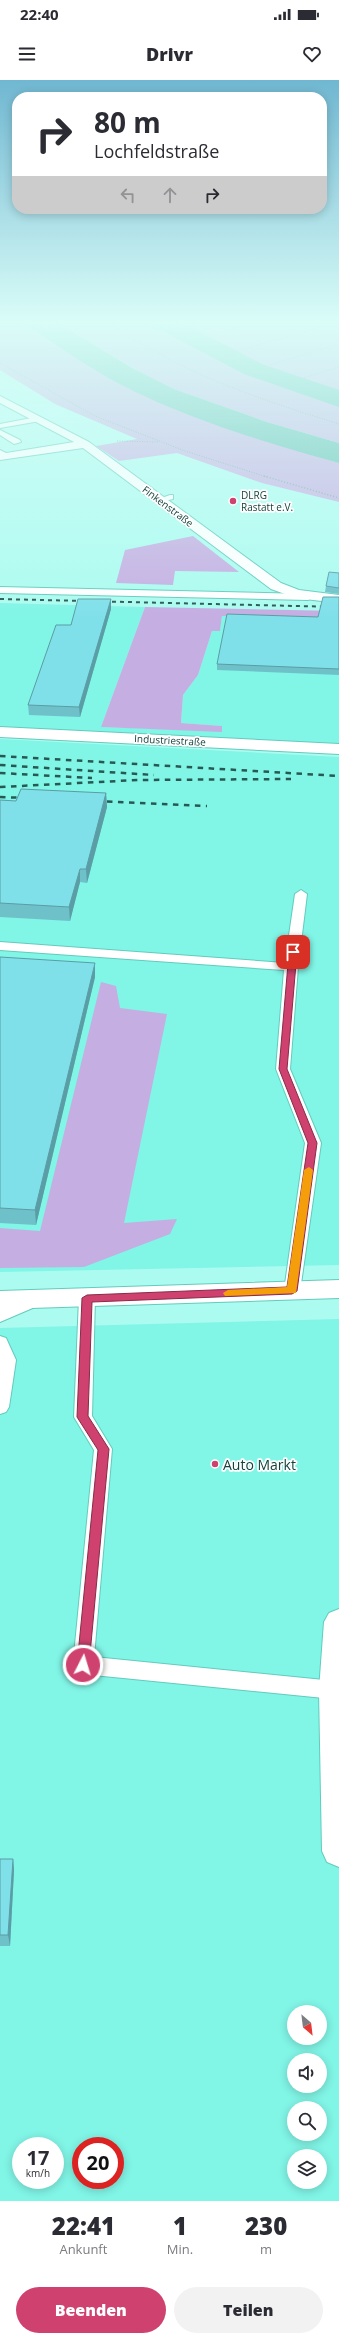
<!DOCTYPE html>
<html lang="de">
<head>
<meta charset="utf-8">
<style>
	body { margin:0; font-family:"Open Sans",sans-serif; background:#f2f2f3; color:#2b2b33; height:100vh; display:flex; flex-direction:column; font-size:15px; white-space:nowrap }
	* { box-sizing:border-box; margin:0 }
	p { font-size:13px; color:#7c7c81 }
	.icon { flex:none; width:22px; height:22px; fill:none; stroke:currentColor; stroke-width:2; stroke-linecap:round; stroke-linejoin:round }
	.map { position:relative; height:2121px; overflow:hidden }
	.sheet { display:flex; flex-direction:column; background:#fff; flex:1 }
	.sheet>* { flex:none }
	.hud { position:absolute; left:12px; top:12px; width:315px; height:122px; border-radius:16px; box-shadow:0 2px 10px #0003; background:#fff; color:#2b2b33; overflow:hidden }
	.needle { width:26px; rotate:152deg }
	.fabs { position:absolute; left:287px; top:1925px; display:grid; gap:8px }
	.fabs a { display:grid; place-items:center; width:40px; height:40px; border-radius:50%; background:#fff; box-shadow:0 2px 10px #0003; font-size:20px }
	.speed { position:absolute; left:12px; top:2057px; display:flex; gap:8px; font-size:20px; font-weight:700; text-align:center }
	.speed>* { display:grid; place-content:center; width:52px; height:52px; border-radius:50%; background:#fff; box-shadow:0 2px 10px #0003; line-height:1 }
	.speed small { font-size:10px; font-weight:400 }
	.speed .limit { border:6px solid #d22; background:#fff; color:#111 }
	.pin { position:absolute; display:grid; place-items:center; width:34px; height:34px; color:#fff; margin:-17px; border-radius:8px; box-shadow:0 2px 6px #0006 }
	.me { position:absolute; width:44px; margin:-22px; rotate:5deg; stroke-linejoin:round; filter:drop-shadow(0 0 3px #0008) }
	.turn { display:flex; align-items:center; gap:14px; height:84px; padding:0 16px; font-size:18px }
	.turn .icon { width:52px; height:52px; stroke-width:2.5 }
	.turn b { display:block; font-size:28px; line-height:34px }
	.lanes { display:flex; align-items:center; height:38px; padding:0 16px; background:#0003; justify-content:center; gap:20px; direction:ltr }
	.lanes .off { opacity:.35 }
	.eta { display:flex; justify-content:space-evenly; align-items:center; height:68px; text-align:center }
	.eta b { font-size:24px; font-weight:800; line-height:28px }
	.action { display:flex; gap:8px; margin-top:auto; padding:8px 16px }
	.action a { flex:1; height:46px; border-radius:24px; background:#cf4270; color:#fff; font-size:16px; font-weight:800; line-height:46px; text-align:center }
	.action a+a { background:#f2f2f3; color:#2b2b33 }
	.status { display:flex; justify-content:space-between; align-items:center; height:28px; padding:0 20px; background:#fff; direction:ltr }
	.status svg { height:11px; fill:currentColor }
	header { display:flex; justify-content:space-between; align-items:center; height:52px; padding:0 16px; background:#fff; font-size:18px; font-weight:800 }
	.map>svg:first-child { display:block }
</style>
</head>
<body>
<div class="status"><b>22:40</b><svg viewBox="0 0 49 12"><path d="M0 12V9h3v3zM5 12V6h3v6zM10 12V3h3v9zM15 12V0h3v12zM26 1h20v11H26zM47 4h2v5h-2z"/></svg></div>
<header><svg class="icon" aria-label="menu" viewBox="0 0 24 24"><path d="M4 6h16M4 12h16M4 18h16"/></svg>Drivr<svg class="icon" aria-label="heart" viewBox="0 0 24 24"><path d="M12 20l-8-8c-3-5 5-10 8-4 3-6 11-1 8 4z"/></svg></header>
<div class="map">
<svg width="339" height="2121" viewBox="0 0 339 2121">
	<rect width="100%" height="100%" fill="#acfbf0"/>
	<g fill="#81f5e6" fill-rule="evenodd">
		<polygon points="0,523 145,527 101,647 222,651 221,646 181,643 183,615 198,595 212,551 220,551 222,536 339,539 339,666 0,649"/>
		<polygon points="0,659 339,677 339,1185 0,1192"/>
		<path d="M339 1239V2121H0V1248ZM294 1932H320V1958H294ZM294 1980H320V2006H294ZM294 2028H320V2054H294ZM21 2066H55V2100H21ZM81 2066H115V2100H81ZM294 2076H320V2102H294Z"/>
	</g>
	<g fill="#c5aee2">
		<polygon points="0,240 18,240 101,293 143,315 239,352 339,383 339,422 262,403 177,373 119,381 96,366 137,359 55,324 0,290"/>
		<polygon points="53,240 154,240 249,289 339,321 339,363 267,342 174,309 143,294"/>
		<path d="M163 240H339V316C277 298 219 272 163 240Z"/>
		<polygon points="193,456 239,492 175,491 173,505 116,503 125,470"/>
		<polygon points="145,527 339,531 339,539 222,536 220,551 212,551 198,595 183,615 181,643 222,646 222,652 101,647"/>
		<polygon points="101,902 116,906 120,928 167,934 124,1143 177,1139 170,1154 84,1187 0,1188 0,1148 40,1151"/>
	</g>
	<path fill="#5dbbaf" d="M18 240H53L134 289 174 309 267 342 339 363V383C262 362 168 333 100 293 72 276 45 257 18 240Z"/>
	<g fill="none" stroke-linecap="round" stroke-linejoin="round">
		<polygon fill="#5dbbaf" fill-rule="evenodd" points="147,240 177,240 262,284 339,310 339,327 244,294 151,245"/>
		<g stroke="#63cbbd" stroke-width="2">
			<g id="lane">
				<polygon points="37,337 41,339 40,341 0,348 0,344"/>
				<polygon points="0,350 20,360 21,362 14,364 0,355"/>
				<polygon points="0,370 8,374 8,378 0,376"/>
				<polygon points="170,415 173,415 173,419 160,422 156,420"/>
				<polygon points="0,507 308,514 313,517 308,520 0,513"/>
				<polygon points="301,810 307,814 298,887 290,989 321,1063 300,1211 298,1215 292,1217 286,1215 284,1211 305,1063 276,989 284,890 0,870 0,862 285,883 295,814"/>
				<polygon points="87,1212 93,1214 95,1218 92,1336 112,1369 94,1577 334,1601 339,1602 339,1618 334,1619 83,1594 76,1591 73,1585 94,1370 74,1337 79,1218 81,1214"/>
				<polygon points="36,1214 42,1216 44,1220 42,1224 0,1242 0,1229"/>
				<polygon points="0,1256 6,1258 16,1280 9,1327 6,1332 0,1334"/>
			</g>
		</g>
		<g stroke="#63cbbd" stroke-width="2">
			<g id="street">
				<polygon points="0,316 89,362 281,503 299,510 339,515 339,523 296,518 271,509 83,368 0,380 0,374 74,362 0,323"/>
				<polygon points="0,647 339,664 339,674 0,657"/>
				<polygon points="339,1200 339,1218 0,1229 0,1211"/>
				<polygon points="339,1529 339,1787 327,1782 322,1771 319,1610 324,1542 329,1533"/>
			</g>
		</g>
		<g stroke="#6aa9a1" stroke-width="1" stroke-dasharray="1 1.5" stroke-linecap="butt">
			<path d="M101 240C130 257 159 275 189 289 238 312 288 328 339 344"/>
			<polyline points="210,255 266,240"/>
			<polyline points="237,271 339,242"/>
			<polyline points="0,283 95,336 185,371 267,397"/>
			<polyline points="270,285 339,264"/>
			<polyline points="304,298 339,287"/>
			<polyline points="117,361 158,362"/>
		</g>
		<polyline stroke="#6aa9a1" stroke-width="1.5" stroke-dasharray="1 2" stroke-linecap="butt" points="264,396 339,418"/>
		<use href="#lane" fill="#fff" fill-rule="evenodd"/>
		<use href="#street" fill="#fff" fill-rule="evenodd"/>
		<polyline stroke="#285852" stroke-width="2" stroke-dasharray="4 4" stroke-linecap="butt" points="0,519 339,527"/>
		<g stroke="#285852" stroke-width="2.5" stroke-dasharray="5.5 5.5" stroke-linecap="butt">
			<polyline points="0,676 339,696"/>
			<polyline points="0,685 154,695"/>
			<polyline points="0,693 92,698"/>
			<polyline points="0,707 138,700 291,699"/>
			<polyline points="0,717 28,718"/>
			<polyline points="96,721 207,726"/>
		</g>
	</g>
	<g fill="#6ec1c9">
		<polygon points="339,493 339,514 325,512 326,506"/>
		<polygon points="339,517 339,595 217,590 217,584 318,537"/>
		<polygon points="111,519 111,529 80,637 29,635 28,625 71,545"/>
		<polygon points="106,713 107,727 87,803 80,802 70,841 0,837 0,720 16,721"/>
		<polygon points="0,877 95,897 36,1145 0,1143"/>
		<polygon points="0,1779 13,1779 14,1790 10,1866 0,1866"/>
	</g>
	<g fill="#5a9da4">
		<polygon points="111,519 111,529 80,637 79,627"/>
		<polygon points="106,713 107,727 87,803 86,789"/>
		<polygon points="80,789 80,802 70,841 69,827"/>
		<polygon points="95,883 95,897 36,1145 35,1130"/>
		<polygon points="13,1779 14,1790 10,1866 8,1855"/>
	</g>
	<g fill="#80e0ea" stroke="#5a9da4">
		<polygon points="329,492 339,493 339,508 326,506"/>
		<polygon points="323,517 339,517 339,589 217,584 227,534 318,537"/>
		<polygon points="78,519 111,519 79,627 28,625 56,545 71,545"/>
		<polygon points="21,709 106,713 86,789 80,789 69,827 0,823 0,720 16,721"/>
		<polygon points="0,877 95,883 35,1130 0,1128"/>
		<polygon points="0,1779 13,1779 8,1855 0,1855"/>
	</g>
	<linearGradient id="sky" x2="0" y2="1"><stop stop-color="#70b7d1"/><stop offset="0.45" stop-color="#dafdf8"/><stop offset="1" stop-color="#dafdf8" stop-opacity="0"/></linearGradient>
	<rect width="339" height="537" fill="url(#sky)"/>
	<polygon fill="#cf4270" stroke="#872b49" points="293,870 297,872 287,989 317,1063 297,1211 292,1214 92,1222 88,1336 109,1369 89,1585 87,1589 83,1591 78,1589 77,1585 98,1370 77,1337 82,1218 87,1215 287,1207 308,1063 279,989 289,872"/>
	<polygon fill="#f59e0b" points="309,1087 313,1090 296,1213 225,1216 223,1213 228,1210 287,1207 304,1090"/>
	<g fill="#cf4270" stroke="#fff" stroke-width="1.5">
		<circle cx="233" cy="421" r="4"/>
		<circle cx="215" cy="1384" r="4"/>
	</g>
	<g text-anchor="middle" dominant-baseline="central" stroke-width="3.5" stroke-linejoin="round" paint-order="stroke">
		<g font-size="10" fill="#16423d" stroke="#fff" text-anchor="start">
			<text x="241" y="415">DLRG<tspan x="241" dy="12">Rastatt e.V.</tspan></text>
		</g>
		<g font-size="10" fill="#16423d" stroke="#fff">
			<text transform="translate(168 426) rotate(37)">Finkenstraße</text>
			<text transform="translate(170 660) rotate(3)">Industriestraße</text>
		</g>
		<g font-size="14" fill="#16423d" stroke="#fff" text-anchor="start">
			<text x="223" y="1384">Auto Markt</text>
		</g>
	</g>
</svg>
<div class="fabs">
<a><svg class="needle" viewBox="-14 -14 28 28"><path d="M0-13l5 13h-10z" fill="#e53935"/><path d="M0 13l5-13h-10z" fill="#7c7c81"/></svg></a>
<a><svg class="icon" aria-label="sound" viewBox="0 0 24 24"><path d="M4 9h4l5-4v14l-5-4H4zM17 9q2 3 0 6"/></svg></a>
<a><svg class="icon" aria-label="search" viewBox="0 0 24 24"><circle cx="10" cy="10" r="6"/><path d="M15 15l6 6"/></svg></a>
<a><svg class="icon" aria-label="layers" viewBox="0 0 24 24"><path d="M12 4l9 5-9 5-9-5zM3 14l9 5 9-5"/></svg></a>
</div>
<div class="speed"><div>17<small>km/h</small></div><div class="limit">20</div></div>
<div class="pin" style="left:293px;top:872px;background:#d93025"><svg class="icon" aria-label="arrive" viewBox="0 0 24 24"><path d="M6 21V4h12l-3 4 3 4H6"/></svg></div>
<svg class="me" style="left:83px;top:1585px" viewBox="-20 -20 40 40"><circle r="17" fill="#cf4270" stroke="#fff" stroke-width="3"/><path d="M0-11L8 9 0 5-8 9z" fill="#fff"/></svg>
<div class="hud">
<div class="turn"><svg class="icon" aria-label="right" viewBox="0 0 24 24"><path d="M7 20v-9h11M14 6l5 5-5 5"/></svg><div><b>80 m</b>Lochfeldstraße</div></div>
<div class="lanes"><svg class="icon off" aria-label="left" viewBox="0 0 24 24"><path d="M17 20v-9H6M10 6l-5 5 5 5"/></svg><svg class="icon off" aria-label="ahead" viewBox="0 0 24 24"><path d="M12 20V5M6 11l6-6 6 6"/></svg><svg class="icon" aria-label="right" viewBox="0 0 24 24"><path d="M7 20v-9h11M14 6l5 5-5 5"/></svg></div>
</div>
</div>
<section class="sheet">
<div class="eta">
<div><b>22:41</b><p>Ankunft</p></div>
<div><b>1</b><p>Min.</p></div>
<div><b>230</b><p>m</p></div>
</div>
<div class="action"><a>Beenden</a><a>Teilen</a></div>
</section>
</body>
</html>
